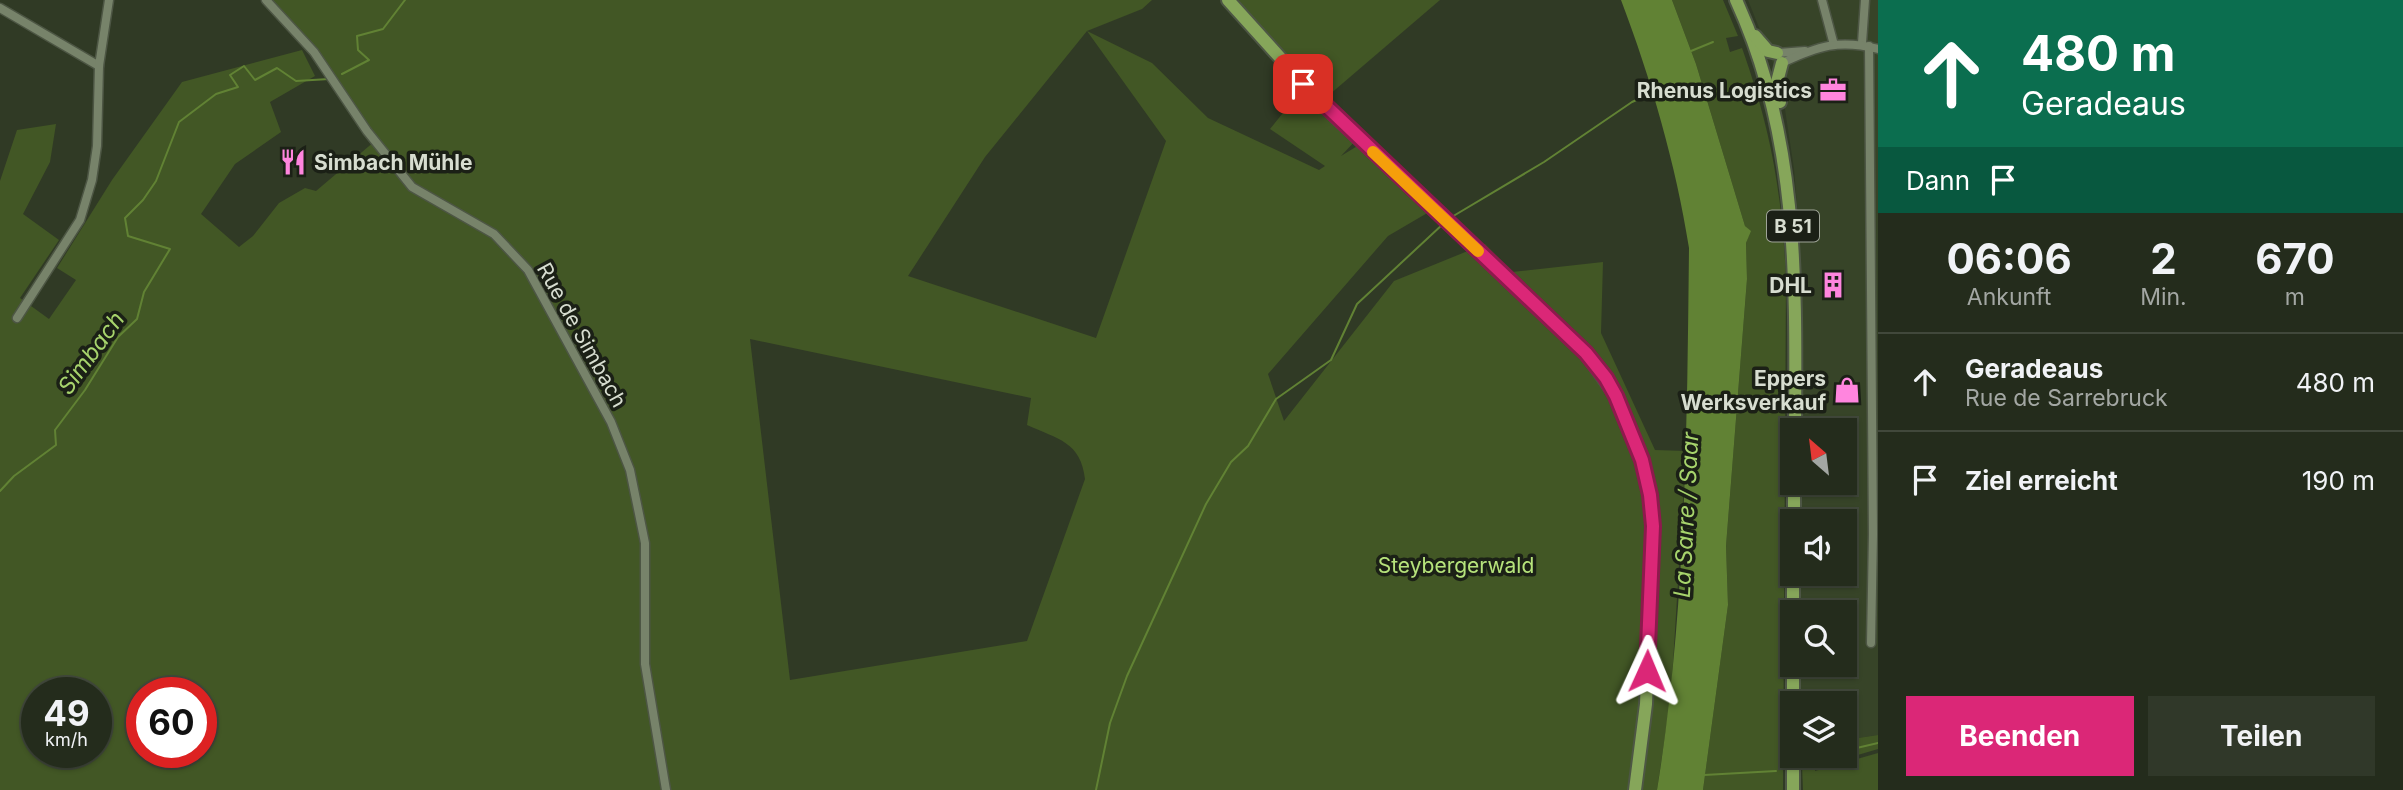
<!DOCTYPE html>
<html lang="de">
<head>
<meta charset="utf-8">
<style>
	body { margin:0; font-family:Inter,sans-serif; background:#303829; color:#f1f3f6; height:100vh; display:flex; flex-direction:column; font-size:26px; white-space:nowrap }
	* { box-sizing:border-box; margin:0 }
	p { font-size:23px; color:#a3a7a3 }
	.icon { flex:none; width:38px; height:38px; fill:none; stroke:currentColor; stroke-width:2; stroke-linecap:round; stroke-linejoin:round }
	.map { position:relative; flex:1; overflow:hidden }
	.drawer { display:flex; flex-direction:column; background:#242c1c; width:525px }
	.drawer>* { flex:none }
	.banner { background:#0b6e4f; color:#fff; overflow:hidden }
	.needle { width:46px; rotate:332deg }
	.fabs { position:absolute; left:1780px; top:418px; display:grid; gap:14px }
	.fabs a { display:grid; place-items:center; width:77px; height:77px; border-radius:0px; background:#242c1c; box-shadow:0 2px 5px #0004,0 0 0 2px #41483b; font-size:35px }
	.speed { position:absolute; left:21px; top:677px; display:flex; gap:14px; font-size:35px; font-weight:700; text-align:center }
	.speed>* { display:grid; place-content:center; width:91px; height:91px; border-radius:50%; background:#242c1c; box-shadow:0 2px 5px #0004,0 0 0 2px #41483b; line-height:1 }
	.speed small { font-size:18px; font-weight:400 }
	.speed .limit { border:10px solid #d22; background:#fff; color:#111 }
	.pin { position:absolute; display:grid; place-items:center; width:60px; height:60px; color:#fff; margin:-30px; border-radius:14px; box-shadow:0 4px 10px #0006 }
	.me { position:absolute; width:77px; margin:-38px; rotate:1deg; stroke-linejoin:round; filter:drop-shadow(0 0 5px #0008) }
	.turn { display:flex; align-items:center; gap:24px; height:147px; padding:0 28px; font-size:32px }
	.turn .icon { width:91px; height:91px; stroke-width:2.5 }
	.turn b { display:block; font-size:49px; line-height:60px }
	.then { display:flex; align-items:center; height:66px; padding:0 28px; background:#0003; gap:14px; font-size:26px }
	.eta { display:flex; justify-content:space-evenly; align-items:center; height:119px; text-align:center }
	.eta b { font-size:42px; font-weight:700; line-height:49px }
	.primary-button { display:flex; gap:14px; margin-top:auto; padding:14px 28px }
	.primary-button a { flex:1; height:80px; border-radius:0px; background:#db2777; color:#fff; font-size:28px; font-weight:700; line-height:80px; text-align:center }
	.primary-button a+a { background:#303829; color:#f1f3f6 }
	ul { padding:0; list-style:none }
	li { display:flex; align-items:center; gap:21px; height:98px; padding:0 28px; border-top:2px solid #41483b }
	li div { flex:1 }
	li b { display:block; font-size:26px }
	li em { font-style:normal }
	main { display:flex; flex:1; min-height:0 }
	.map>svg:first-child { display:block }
</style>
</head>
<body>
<main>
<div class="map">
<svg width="1878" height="790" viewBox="0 0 1878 790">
	<rect width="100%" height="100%" fill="#303a25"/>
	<polygon fill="#374428" points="1748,0 1878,0 1878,735 1845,740 1844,704 1801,703 1801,665 1844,665 1844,612 1801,612 1801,574 1844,574 1844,522 1801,521 1801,483 1844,483 1844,430 1801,430 1800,240 1794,169 1784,103 1772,60"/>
	<g fill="#425725" fill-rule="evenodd">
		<path d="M267 0H1152L1142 9 1087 31 1152 63 1208 118 1319 170 1325 166 1270 129 1303 88 1358 138 1341 156 1359 145 1429 212 1388 236 1268 374 1284 421 1394 281 1485 244 1512 272 1603 262 1601 333 1655 450 1686 451 1671 696 1657 790H0V181L17 130 56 124 50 162 23 214 59 240 20 298 49 319 76 280 57 268 112 180 182 82 302 50 315 76 270 102 281 132 235 164 201 214 239 247 253 236 279 203 305 188 316 191 375 141 336 84ZM1087 31 1166 141 1096 338 908 276 985 157ZM750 339 1031 398 1027 425C1058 439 1081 442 1085 479L1027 641 790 680ZM37 693H96V752H37ZM142 693H201V752H142Z"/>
		<polygon points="1233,0 1440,0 1322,101"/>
		<path d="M1672 0H1723L1738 36 1726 38 1730 52 1742 48C1771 130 1782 192 1786 279L1783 790H1703L1728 605 1726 546 1747 279 1746 243 1750 231 1745 226 1696 64Z"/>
		<polygon points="1878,735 1878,749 1824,765 1822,756 1844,756 1845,740"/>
		<polygon points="1878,753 1878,790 1803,790 1802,765 1815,761 1815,771"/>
	</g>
	<path fill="#618234" d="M1621 0H1672L1696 64 1745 226 1751 231 1746 243 1747 279 1726 546 1728 605 1703 790H1657C1686 611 1687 429 1689 248 1676 165 1651 79 1621 0Z"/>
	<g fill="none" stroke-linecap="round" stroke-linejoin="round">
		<g stroke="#618234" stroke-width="2">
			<polyline points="1691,51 1713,42"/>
			<polyline points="342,74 369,60 358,50 357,36 383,29 405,0"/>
			<polyline points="1450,218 1544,162 1632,102 1652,93"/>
			<polyline points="0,491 14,476 56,445 55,430 85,390 118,337 137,319 144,292 170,249 128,236 125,218 143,200 156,181 179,122 216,94 238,87 230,75 244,66 255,80 277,68 296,81 329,79"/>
			<polyline points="1844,751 1878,743"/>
			<polyline points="1814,759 1824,756"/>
			<polyline points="1704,775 1776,771"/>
			<polyline points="1096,790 1110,723 1127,676 1206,504 1231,462 1248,446 1276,399 1331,360 1357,304 1443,224"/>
		</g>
		<g stroke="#4d5644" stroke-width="11">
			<g id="street">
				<polyline points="266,0 314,52 367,131 412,187 494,234 528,270 611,422 630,470 645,543 645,664 666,790"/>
				<polyline points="1822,0 1834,45"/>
				<polyline points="0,8 99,66"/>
				<polyline points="1862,43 1865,0"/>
				<polyline points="1869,46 1873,534 1871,643"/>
				<polyline points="1777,53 1805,51"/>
				<path d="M1782 63C1818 46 1839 39 1878 49"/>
				<polyline points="17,318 80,220 92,180 97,146 99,66 109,0"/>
			</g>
		</g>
		<g stroke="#4d5644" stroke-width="16">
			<g id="primary">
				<polyline points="1228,0 1320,102 1586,353 1616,396 1642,460 1650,495 1653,526 1646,704 1635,790"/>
				<path d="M1736 0C1799 136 1796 284 1795 430"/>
				<polyline points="1755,36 1768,51 1777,53"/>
				<polyline points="1780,102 1777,82 1782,63"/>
				<polyline points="1794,522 1794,483"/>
				<polyline points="1793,612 1793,574"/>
				<polyline points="1793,704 1793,665"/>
				<polyline points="1793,756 1793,790"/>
			</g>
		</g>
		<use href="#street" stroke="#77836a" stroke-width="8"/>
		<use href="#primary" stroke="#86a65a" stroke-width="12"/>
	</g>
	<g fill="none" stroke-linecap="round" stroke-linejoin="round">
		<g stroke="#8e194d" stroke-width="18">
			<polyline id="route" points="1303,84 1586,353 1606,378 1616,396 1642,460 1650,495 1653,526 1647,671"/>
		</g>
		<use href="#route" stroke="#db2777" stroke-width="12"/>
		<polyline stroke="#f59e0b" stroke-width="12" points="1373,152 1478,251"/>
	</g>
	<defs>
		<g id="office-bare" transform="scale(2.1)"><path d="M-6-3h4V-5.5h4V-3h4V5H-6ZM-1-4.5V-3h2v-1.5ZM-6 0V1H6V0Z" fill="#ff85de" stroke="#1b2016" stroke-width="2.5" paint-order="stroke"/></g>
		<g id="restaurant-bare" transform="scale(2.1)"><path d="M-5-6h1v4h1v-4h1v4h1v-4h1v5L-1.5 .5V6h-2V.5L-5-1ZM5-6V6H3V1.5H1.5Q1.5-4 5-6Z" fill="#ff85de" stroke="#1b2016" stroke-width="2.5" paint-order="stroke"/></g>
		<g id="building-bare" transform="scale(2.1)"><path d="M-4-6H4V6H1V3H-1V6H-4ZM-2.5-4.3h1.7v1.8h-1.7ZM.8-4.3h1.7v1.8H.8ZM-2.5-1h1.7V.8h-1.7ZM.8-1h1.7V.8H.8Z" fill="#ff85de" stroke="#1b2016" stroke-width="2.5" paint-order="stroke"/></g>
		<g id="shop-bare" transform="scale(2.1)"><path d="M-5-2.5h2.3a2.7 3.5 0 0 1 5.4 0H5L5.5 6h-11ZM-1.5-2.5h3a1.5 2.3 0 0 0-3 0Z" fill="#ff85de" stroke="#1b2016" stroke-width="2.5" paint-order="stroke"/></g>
	</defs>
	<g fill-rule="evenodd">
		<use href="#office-bare" x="1833" y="90"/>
		<use href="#restaurant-bare" x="293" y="162"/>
		<use href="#building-bare" x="1833" y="285"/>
		<use href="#shop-bare" x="1847" y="390"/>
	</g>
	<g text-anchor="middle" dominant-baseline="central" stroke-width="7" stroke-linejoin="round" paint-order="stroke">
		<rect fill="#1b2016" stroke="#9fa498" stroke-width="2" x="1767" y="210.5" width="52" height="31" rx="5"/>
		<g font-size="19" font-weight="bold" fill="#d7ddd0">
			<text x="1793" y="226">B 51</text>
		</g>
		<g font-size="21" font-weight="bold" fill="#d7ddd0" stroke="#1b2016" text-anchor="end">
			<text x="1812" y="90">Rhenus Logistics</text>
			<text x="314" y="162" text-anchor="start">Simbach Mühle</text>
			<text x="1812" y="285">DHL</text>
			<text x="1826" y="378">Eppers<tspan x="1826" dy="24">Werksverkauf</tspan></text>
		</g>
		<g font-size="21" fill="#d7ddd0" stroke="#1b2016">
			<text transform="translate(582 335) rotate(61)">Rue de Simbach</text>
		</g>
		<g font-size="21" fill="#b6e37b" stroke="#1b2016">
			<text x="1456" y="565">Steybergerwald</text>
		</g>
		<g font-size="23" font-style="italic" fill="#a7d46c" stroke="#1b2016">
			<text transform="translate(91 353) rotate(-54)">Simbach</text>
			<text transform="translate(1686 515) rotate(-87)">La Sarre / Saar</text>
		</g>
	</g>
</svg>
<div class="fabs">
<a><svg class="needle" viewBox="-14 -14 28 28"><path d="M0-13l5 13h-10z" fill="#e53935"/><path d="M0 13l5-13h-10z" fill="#a3a7a3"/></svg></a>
<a><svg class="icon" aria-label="sound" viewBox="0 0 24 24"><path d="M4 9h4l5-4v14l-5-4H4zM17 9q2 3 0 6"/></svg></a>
<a><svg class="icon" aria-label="search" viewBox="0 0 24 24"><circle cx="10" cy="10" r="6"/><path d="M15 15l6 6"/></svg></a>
<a><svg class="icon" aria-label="layers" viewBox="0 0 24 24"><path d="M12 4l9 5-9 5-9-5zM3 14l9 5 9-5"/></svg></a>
</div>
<div class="speed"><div>49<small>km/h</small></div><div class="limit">60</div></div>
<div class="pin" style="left:1303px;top:84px;background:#d93025"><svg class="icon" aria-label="arrive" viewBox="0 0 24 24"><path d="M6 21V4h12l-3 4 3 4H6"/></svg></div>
<svg class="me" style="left:1647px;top:671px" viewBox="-20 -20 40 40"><path d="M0-17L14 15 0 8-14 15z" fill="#db2777" stroke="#fff" stroke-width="4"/></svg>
</div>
<section class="drawer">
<div class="banner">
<div class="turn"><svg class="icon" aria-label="ahead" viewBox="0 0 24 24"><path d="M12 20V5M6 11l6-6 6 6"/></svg><div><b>480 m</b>Geradeaus</div></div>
<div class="then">Dann<svg class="icon" aria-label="arrive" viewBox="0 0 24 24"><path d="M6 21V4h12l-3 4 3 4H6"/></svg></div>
</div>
<div class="eta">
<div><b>06:06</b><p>Ankunft</p></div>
<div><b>2</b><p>Min.</p></div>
<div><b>670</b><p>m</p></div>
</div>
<ul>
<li><svg class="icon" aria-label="ahead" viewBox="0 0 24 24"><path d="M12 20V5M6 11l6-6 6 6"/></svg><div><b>Geradeaus</b><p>Rue de Sarrebruck</p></div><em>480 m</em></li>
<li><svg class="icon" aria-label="arrive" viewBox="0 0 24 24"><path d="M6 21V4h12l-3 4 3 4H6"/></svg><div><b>Ziel erreicht</b></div><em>190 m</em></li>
</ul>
<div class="primary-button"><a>Beenden</a><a>Teilen</a></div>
</section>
</main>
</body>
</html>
